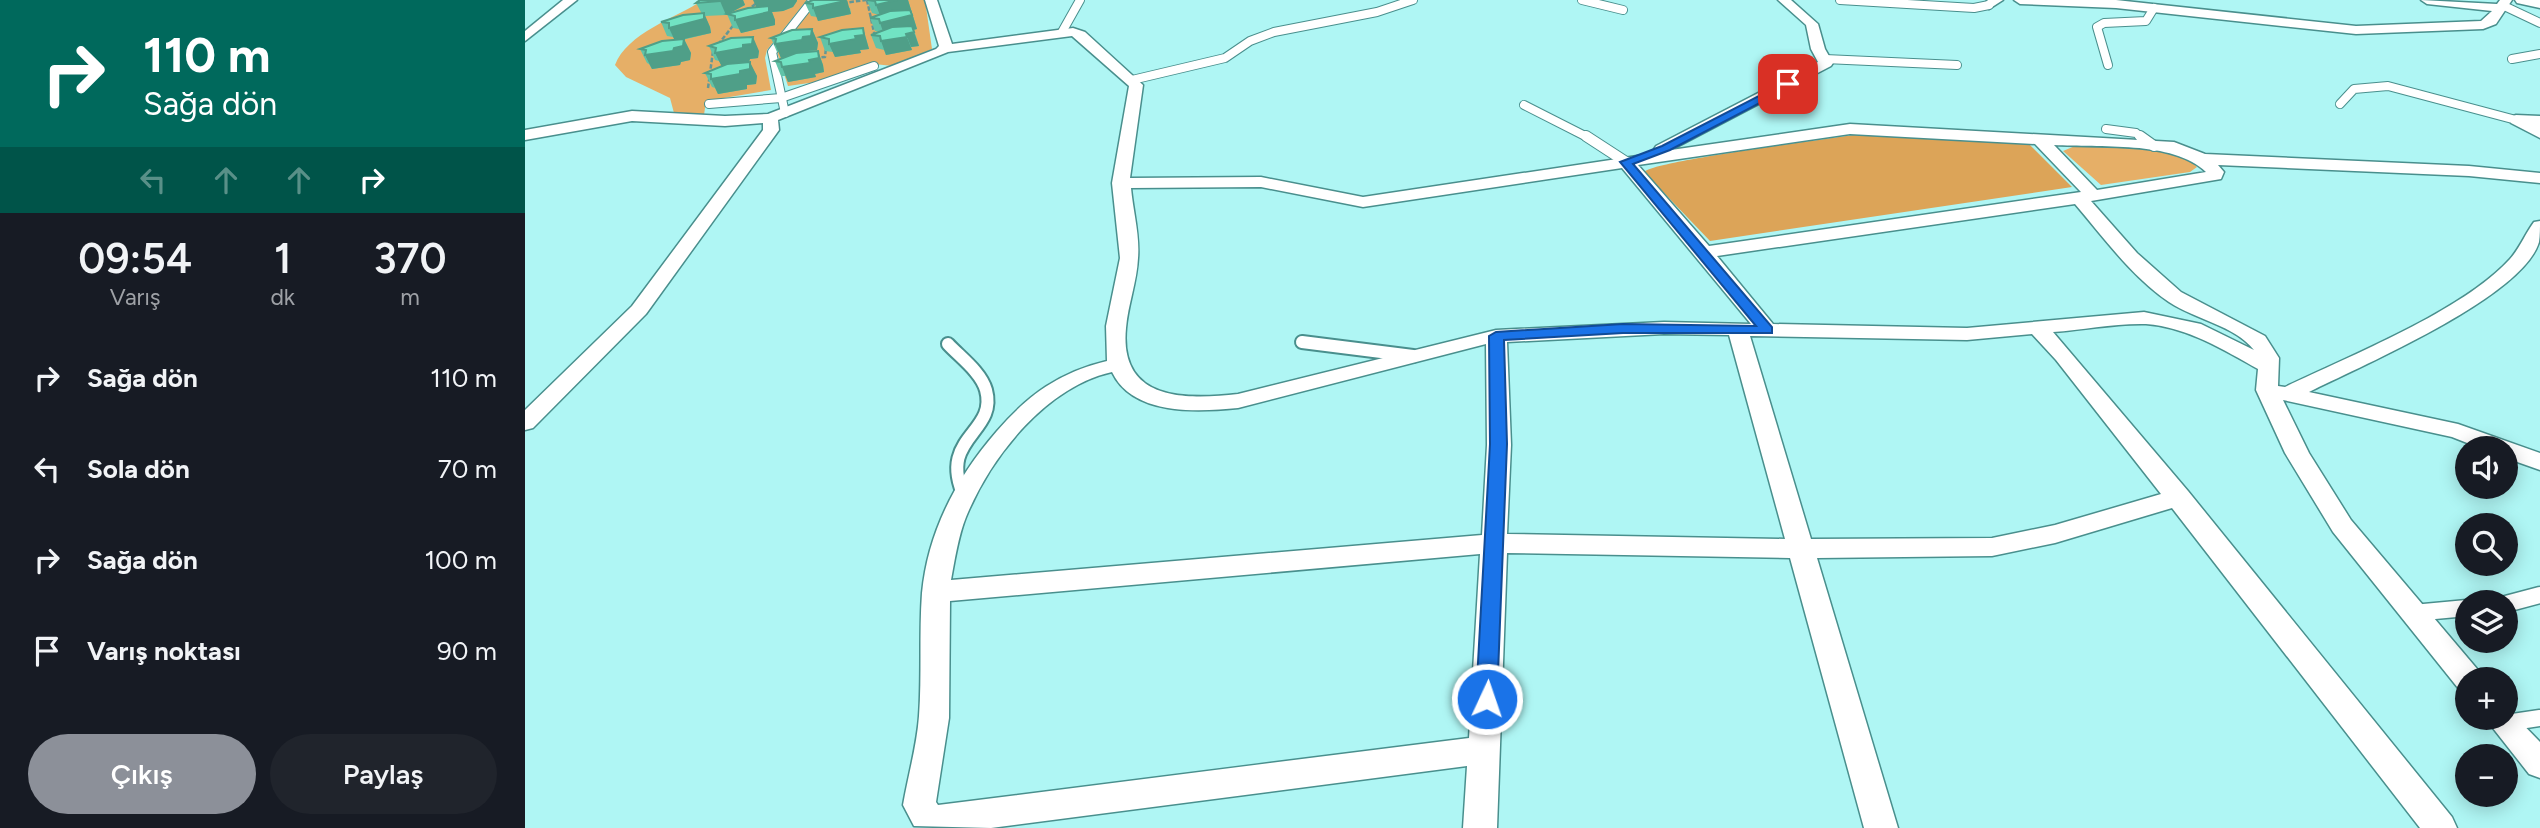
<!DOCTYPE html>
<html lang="tr">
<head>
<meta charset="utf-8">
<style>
	body { margin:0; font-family:Figtree,sans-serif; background:#20242c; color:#f1f3f6; height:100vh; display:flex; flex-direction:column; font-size:26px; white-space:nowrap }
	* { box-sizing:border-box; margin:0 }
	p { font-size:23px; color:#9ea1a6 }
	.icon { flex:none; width:38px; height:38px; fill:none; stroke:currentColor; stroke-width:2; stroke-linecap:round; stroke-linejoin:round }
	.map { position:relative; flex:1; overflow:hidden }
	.drawer { display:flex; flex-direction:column; background:#171b24; width:525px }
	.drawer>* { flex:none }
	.hud { background:#00695c; color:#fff; overflow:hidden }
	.buttons { position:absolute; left:1930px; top:436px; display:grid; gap:14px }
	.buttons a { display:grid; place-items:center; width:63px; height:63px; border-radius:50%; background:#171b24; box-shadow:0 4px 18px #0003; font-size:35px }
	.pin { position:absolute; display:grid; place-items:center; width:60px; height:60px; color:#fff; margin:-30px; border-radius:14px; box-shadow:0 4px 10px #0006 }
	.me { position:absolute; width:77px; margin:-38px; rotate:3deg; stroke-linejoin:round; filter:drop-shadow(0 0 5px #0008) }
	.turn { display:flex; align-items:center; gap:24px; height:147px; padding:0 28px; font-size:32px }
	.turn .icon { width:91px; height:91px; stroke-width:2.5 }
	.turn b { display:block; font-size:49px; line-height:60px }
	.lanes { display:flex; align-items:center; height:66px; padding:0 28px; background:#0003; justify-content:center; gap:35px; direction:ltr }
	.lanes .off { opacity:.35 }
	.eta { display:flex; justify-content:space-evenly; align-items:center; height:119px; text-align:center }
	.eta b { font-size:42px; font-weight:600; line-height:49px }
	.action { display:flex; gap:14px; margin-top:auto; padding:14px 28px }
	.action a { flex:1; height:80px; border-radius:42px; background:#8c9099; color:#fff; font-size:28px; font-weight:600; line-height:80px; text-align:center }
	.action a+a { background:#20242c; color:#f1f3f6 }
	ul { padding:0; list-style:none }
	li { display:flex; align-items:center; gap:21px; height:91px; padding:0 28px }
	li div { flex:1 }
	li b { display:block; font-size:26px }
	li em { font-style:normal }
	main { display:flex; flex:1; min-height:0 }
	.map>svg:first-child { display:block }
</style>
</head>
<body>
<main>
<section class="drawer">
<div class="hud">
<div class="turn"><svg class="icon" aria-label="right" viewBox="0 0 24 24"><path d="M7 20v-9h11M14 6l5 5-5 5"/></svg><div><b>110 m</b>Sağa dön</div></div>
<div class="lanes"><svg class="icon off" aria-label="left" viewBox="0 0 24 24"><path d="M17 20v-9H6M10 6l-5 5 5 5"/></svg><svg class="icon off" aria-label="ahead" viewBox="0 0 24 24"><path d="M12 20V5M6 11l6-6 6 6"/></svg><svg class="icon off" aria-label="ahead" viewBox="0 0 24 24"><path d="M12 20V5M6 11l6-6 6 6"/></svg><svg class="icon" aria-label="right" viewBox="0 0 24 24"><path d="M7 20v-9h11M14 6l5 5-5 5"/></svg></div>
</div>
<div class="eta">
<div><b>09:54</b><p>Varış</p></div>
<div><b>1</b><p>dk</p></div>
<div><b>370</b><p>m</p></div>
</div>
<ul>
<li><svg class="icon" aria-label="right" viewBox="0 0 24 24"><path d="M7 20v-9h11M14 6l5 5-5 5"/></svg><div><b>Sağa dön</b></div><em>110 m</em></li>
<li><svg class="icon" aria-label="left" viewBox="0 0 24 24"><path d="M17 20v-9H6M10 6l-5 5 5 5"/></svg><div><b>Sola dön</b></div><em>70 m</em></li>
<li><svg class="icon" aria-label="right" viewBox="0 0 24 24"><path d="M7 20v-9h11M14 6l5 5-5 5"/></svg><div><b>Sağa dön</b></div><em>100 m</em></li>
<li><svg class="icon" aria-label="arrive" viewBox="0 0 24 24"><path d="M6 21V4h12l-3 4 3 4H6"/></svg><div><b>Varış noktası</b></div><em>90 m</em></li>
</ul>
<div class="action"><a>Çıkış</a><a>Paylaş</a></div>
</section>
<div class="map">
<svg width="2015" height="828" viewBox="0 0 2015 828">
	<rect width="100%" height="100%" fill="#aff6f4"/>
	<g fill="#e6af67">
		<path d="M178 0H282L242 50 240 58 246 90 181 101 179 115 149 113 145 98 101 77 90 65C102 33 151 18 178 0Z"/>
		<polygon points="292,0 400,0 407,49 368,66 349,64 291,82 263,86 252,52"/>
		<path d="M1550 146C1577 148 1657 145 1672 167L1665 172 1576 185 1538 151Z"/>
	</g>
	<path fill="#dca458" d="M1329 135 1504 144 1547 187 1185 241 1119 172C1129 161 1301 139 1329 135Z"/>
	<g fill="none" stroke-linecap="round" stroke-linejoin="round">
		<g stroke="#498f8d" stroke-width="10">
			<g id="service-far3">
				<polyline points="1057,0 1098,10"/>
				<polyline points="1315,0 1449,8 1464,5"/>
				<polyline points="1977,5 2015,23"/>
				<polyline points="537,32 555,0"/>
				<polyline points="1300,59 1432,65"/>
				<polyline points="1987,59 2015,54"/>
				<polyline points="1583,65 1572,27 1579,23 1621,21 1629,8"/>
				<polyline points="607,80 700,58 725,41 749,32 852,12 888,0"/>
				<polyline points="184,104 256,98 349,66"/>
				<polyline points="1815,104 1829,89 1863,86 1991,120"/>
				<polyline points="999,105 1064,138"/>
				<polyline points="260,113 247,52 288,0"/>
				<polyline points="1581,129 1611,133 1617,138"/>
			</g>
		</g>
		<g stroke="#498f8d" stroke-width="12">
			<g id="service-far2">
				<polyline points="1061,136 1101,162"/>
				<polyline points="1615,136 1629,146"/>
			</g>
		</g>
		<g stroke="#498f8d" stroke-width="16">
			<g id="service-far1">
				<polyline points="777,342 888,356"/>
				<path d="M423 344C435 357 456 372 461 390 473 434 411 437 440 498"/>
			</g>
		</g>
		<g stroke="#498f8d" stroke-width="19">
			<g id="service">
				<polyline points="1981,604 2015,595"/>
				<polyline points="1888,613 1942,608"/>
				<polyline points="1981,723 2015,718"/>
			</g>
		</g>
		<g stroke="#498f8d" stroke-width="3">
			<g id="minor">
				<polygon points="38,0 52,0 0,41 0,31"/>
				<path d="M400 0H412L427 44 548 28 560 32 618 85 605 178 736 177 838 197 1132 153 1129 149 1131 146 1293 62 1286 49 1281 25 1253 0H1266L1293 24 1300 49 1308 63 1306 66 1146 150 1325 124 1649 142 1680 154 1944 166 2015 173V183L1944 176 1693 165 1699 172 1696 179 1566 201 1612 253 1656 292 1740 336 1754 358 1753 386 1760 387C1824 356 1938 311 1985 259 1995 248 2000 234 2009 222L2015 221C2015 227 2015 236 2014 242 1998 297 1836 366 1784 392L1933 424 2015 453V470L1981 458V448H1955L1927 437 1758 400 1784 453 1826 520 1953 670 1958 679H1942V691L1933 688 1808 532 1760 453 1731 390 1733 369C1699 350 1662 327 1621 324 1591 323 1558 330 1528 332L1663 491 1927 817 1932 828H1895L1647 508 1530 543 1467 556 1292 558 1373 828H1339L1265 558 982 553 972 828H938L942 766 466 828 389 826 378 805C383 776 392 745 394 716 397 675 394 634 397 593 403 531 432 477 472 431 503 395 535 372 582 361L581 326 595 258 587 183 604 86 547 36 423 52 253 120 254 130 121 314 8 428 0 430V410L107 306 238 130V123L200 126 107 121 0 140V130L107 111 200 116 243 114 411 49 414 46ZM1325 134 1510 144 1556 192 1184 246 1113 165ZM1529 145C1573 148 1648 140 1681 172L1572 190ZM1097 168 1226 324 1139 322 971 330 713 394C660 400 594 401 601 328 603 304 612 282 613 258 615 235 608 211 606 188L736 187 838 207ZM1550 204C1579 238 1607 277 1644 302 1671 320 1709 325 1729 350L1676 324 1619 312 1442 328 1248 324 1192 256ZM1139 334 1204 335 1260 539 982 534 986 445 982 342ZM1507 334 1531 360 1636 494 1530 525 1467 538 1286 539 1225 336 1442 340ZM961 344 962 445 957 535 426 580C430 559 433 537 441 517 466 456 521 387 587 372 608 416 673 412 713 408ZM955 554 944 738 413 805 411 802 424 718 425 601Z"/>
				<polygon points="1463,0 1478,0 1464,9 1458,5"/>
				<polygon points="1489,0 1591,0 1831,26 1956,21 1967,11 1902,4 1896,0 1972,4 1975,0 1987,0 1971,24 1958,29 1831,34 1591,8 1495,4"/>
				<polygon points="1990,0 2015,0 2015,8 1992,3"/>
				<polygon points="1991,115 2015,116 2015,138 1986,123 1986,117"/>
				<polygon points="1981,707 2015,742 2015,778 2004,774 1960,718 1981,718"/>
			</g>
		</g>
		<g stroke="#639796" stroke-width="2.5" stroke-dasharray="4.5 2" stroke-linecap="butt">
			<polyline points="342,0 350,37"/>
			<polyline points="318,3 341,0"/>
			<polyline points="222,11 235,0"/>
			<polyline points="290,58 300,57 301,48"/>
			<polyline points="183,88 188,51 211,22"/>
		</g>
		<use href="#service-far3" stroke="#fff" stroke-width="8"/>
		<use href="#service-far2" stroke="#fff" stroke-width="10"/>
		<use href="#service-far1" stroke="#fff" stroke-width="12"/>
		<use href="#service" stroke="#fff" stroke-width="16"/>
		<use href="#minor" fill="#fff" fill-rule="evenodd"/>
	</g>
	<g fill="#61c3a8">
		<polygon points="218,0 220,5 201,15 180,16 185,27 186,33 157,40 159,39 166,53 165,60 156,62 155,65 127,69 124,64 122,63 115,49 150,40 148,37 142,36 136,22 177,14 171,3"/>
		<polygon points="342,0 383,0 392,29 389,30 394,46 386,47 387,50 361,55 359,50 351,48 346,35 354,32 350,31 345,18 354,15 347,13"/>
		<polygon points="272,1 268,7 258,11 247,12 250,20 250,25 216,33 214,29 208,28 202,14"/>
		<polygon points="280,3 325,8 326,14 293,21 292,17 286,16"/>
		<polygon points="338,28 344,49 335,50 336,53 310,57 308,52 300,51 295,37"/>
		<polygon points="287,29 293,43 292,50 283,52 293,51 298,65 299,72 290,74 291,77 263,82 261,76 256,76 250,61 259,58 256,58 254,52 252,52 246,38"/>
		<polygon points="184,46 234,51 233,58 225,59 224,62 232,76 231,84 222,85 222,89 193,94 190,88 187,87 180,73 197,66 194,61 190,60"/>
	</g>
	<g fill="#4f9f88">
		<polygon points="198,0 218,0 220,5 201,15 195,1"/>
		<polygon points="228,0 272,0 272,1 268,7 258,11 247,12 250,20 250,25 216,33 210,20 234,13"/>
		<polygon points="322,0 326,14 293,21 288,8"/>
		<polygon points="372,0 383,0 392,29 360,37 355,23 356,18 351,5"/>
		<polygon points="179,13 185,27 186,33 150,41 144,28"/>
		<polygon points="338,28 344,49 335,50 336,53 310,57 304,44 330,36"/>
		<polygon points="287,29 293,43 292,50 283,51 283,54 256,58 250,44 278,37"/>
		<polygon points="389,32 394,46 386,47 381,34"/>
		<polygon points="228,37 234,51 233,58 225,59 224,62 197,67 190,53"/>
		<polygon points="382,37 387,50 361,55 356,41"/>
		<polygon points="159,39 166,53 165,60 156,62 155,65 127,69 120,55"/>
		<polygon points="293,51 298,65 299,72 290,74 291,77 263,82 257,67 284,60"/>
		<polygon points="225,62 232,76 231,84 222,85 222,89 193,94 186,79 215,71"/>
	</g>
	<g fill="#71e3c3" stroke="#4f9f88" stroke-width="2">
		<polygon points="175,0 198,0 195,1 171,3"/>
		<polygon points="288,0 320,0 320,1 288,8 288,4 280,3"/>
		<polygon points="342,0 372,0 351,5 350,1"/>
		<polygon points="244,6 244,12 210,20 210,16 202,14 223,8"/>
		<polygon points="385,10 387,15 355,23 354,19 345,18 365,11"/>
		<polygon points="179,13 179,19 144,28 144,23 136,22 158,15"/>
		<polygon points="387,26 389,32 381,34 382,37 356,41 355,36 346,35 367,27"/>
		<polygon points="338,28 339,35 330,36 331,39 304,44 304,39 295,37 317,30"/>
		<polygon points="287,29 286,36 278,37 277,40 250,44 251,39 246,38 267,30"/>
		<polygon points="228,37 227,44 218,45 218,48 190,53 191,48 184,46 206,38"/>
		<polygon points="159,39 158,46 149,48 148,51 120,55 121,50 115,49 137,41"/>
		<polygon points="293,51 294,58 284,60 285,63 257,67 256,62 250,61 271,53"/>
		<polygon points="225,62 225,69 215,71 215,74 186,79 186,74 180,73 202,64"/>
	</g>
	<polygon fill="#1a73e8" stroke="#114b97" stroke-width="2" points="1263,81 1267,86 1145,150 1108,164 1247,327 1247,333 1098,333 979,340 982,444 972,699 969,705 962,707 954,705 951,699 965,444 964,336 971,332 1098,324 1231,326 1095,162 1137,146"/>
</svg>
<div class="buttons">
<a><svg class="icon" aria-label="sound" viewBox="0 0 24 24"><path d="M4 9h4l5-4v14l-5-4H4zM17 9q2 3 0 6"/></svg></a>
<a><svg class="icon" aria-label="search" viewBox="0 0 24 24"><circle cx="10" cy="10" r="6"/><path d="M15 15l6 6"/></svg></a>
<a><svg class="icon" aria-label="layers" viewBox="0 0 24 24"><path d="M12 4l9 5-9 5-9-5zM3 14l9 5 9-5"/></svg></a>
<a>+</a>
<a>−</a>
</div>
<div class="pin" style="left:1263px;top:84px;background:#d93025"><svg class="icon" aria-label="arrive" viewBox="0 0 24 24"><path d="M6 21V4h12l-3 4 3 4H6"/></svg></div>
<svg class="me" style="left:962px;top:699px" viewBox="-20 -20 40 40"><circle r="17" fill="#1a73e8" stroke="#fff" stroke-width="3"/><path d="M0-11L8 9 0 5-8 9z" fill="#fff"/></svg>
</div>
</main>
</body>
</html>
